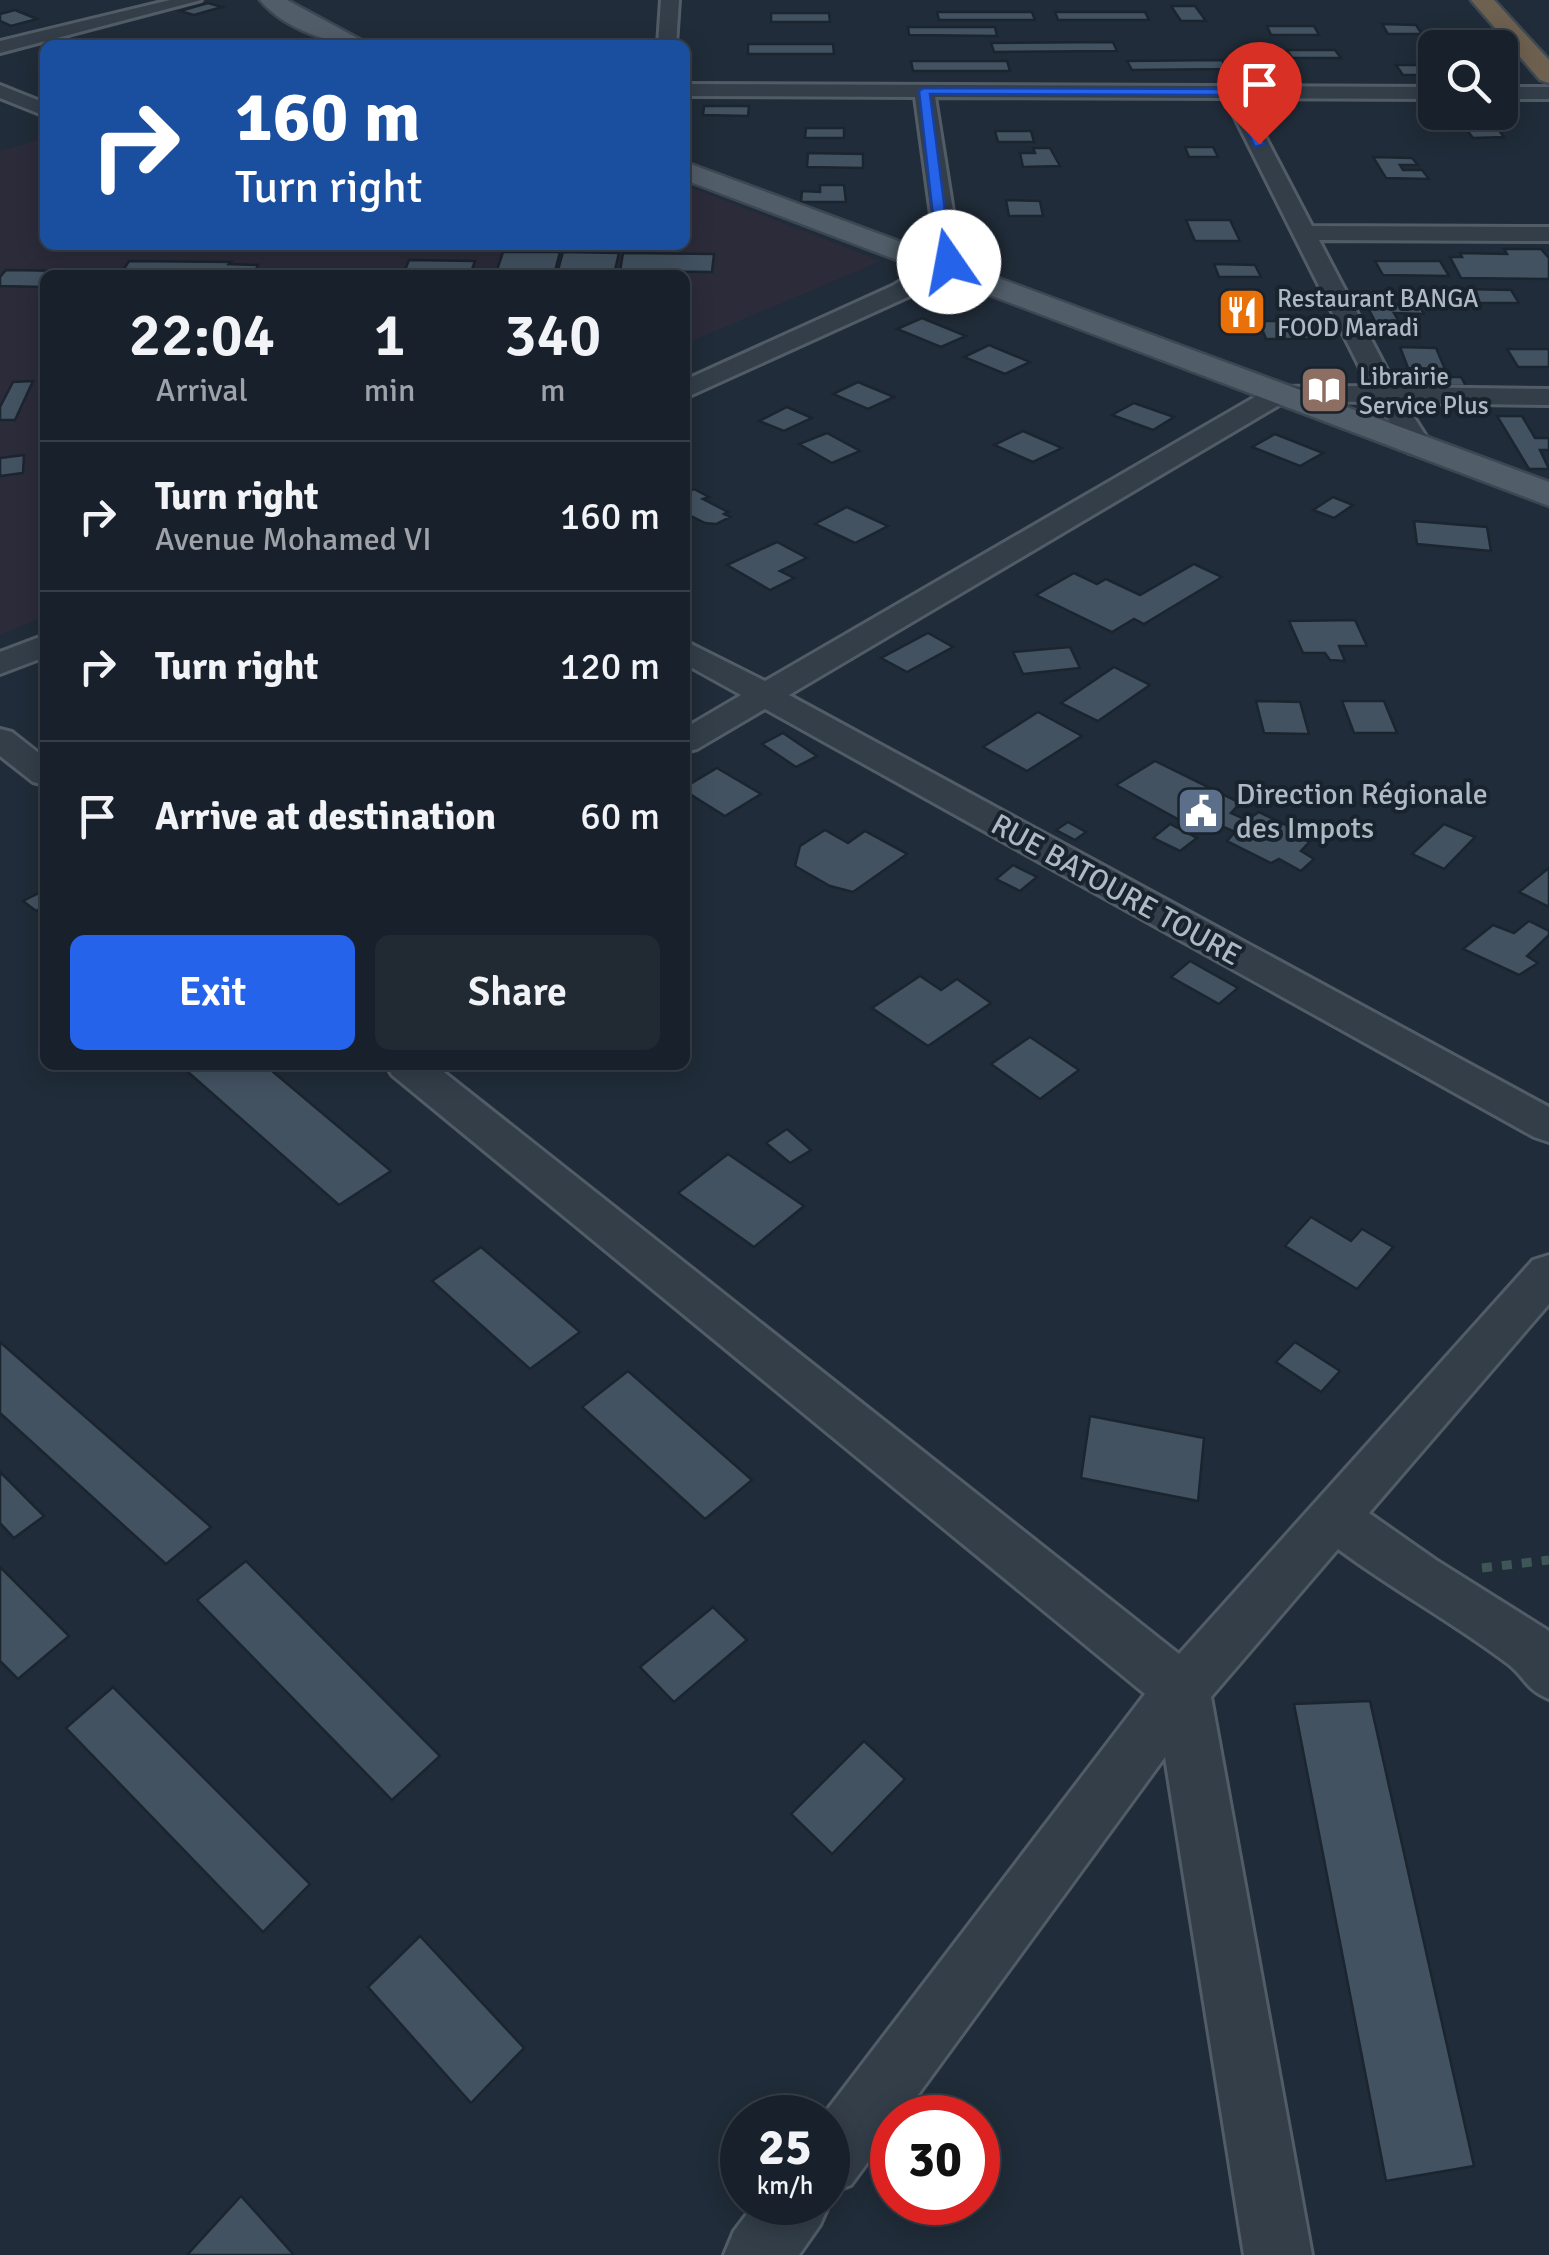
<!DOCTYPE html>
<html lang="en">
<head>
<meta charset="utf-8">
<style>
	body { margin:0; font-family:Signika,sans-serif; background:#212933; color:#f1f3f6; height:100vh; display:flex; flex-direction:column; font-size:38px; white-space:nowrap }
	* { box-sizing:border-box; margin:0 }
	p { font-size:32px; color:#9fa3a9 }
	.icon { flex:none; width:55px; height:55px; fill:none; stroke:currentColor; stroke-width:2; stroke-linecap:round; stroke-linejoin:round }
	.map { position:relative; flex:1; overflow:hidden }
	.side { position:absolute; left:40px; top:270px; width:650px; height:800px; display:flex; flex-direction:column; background:#18212b; border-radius:15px; box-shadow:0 5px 25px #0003,0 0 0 2px #363e47 }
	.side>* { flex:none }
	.hud { position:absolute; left:40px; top:40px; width:650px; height:210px; border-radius:15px; box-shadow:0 5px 25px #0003,0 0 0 2px #363e47; background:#1a4fa0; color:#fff; overflow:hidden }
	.buttons { position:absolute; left:1418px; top:30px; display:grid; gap:20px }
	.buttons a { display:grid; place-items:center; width:100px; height:100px; border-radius:15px; background:#18212b; box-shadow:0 5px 25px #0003,0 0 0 2px #363e47; font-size:50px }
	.speed { position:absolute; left:720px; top:2095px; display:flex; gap:20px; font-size:50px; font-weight:700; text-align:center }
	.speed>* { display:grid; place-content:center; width:130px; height:130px; border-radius:50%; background:#18212b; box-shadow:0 5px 25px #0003,0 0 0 2px #363e47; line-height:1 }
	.speed small { font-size:25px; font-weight:400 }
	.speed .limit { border:15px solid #d22; background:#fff; color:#111 }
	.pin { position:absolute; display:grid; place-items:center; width:85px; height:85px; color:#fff; margin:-102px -42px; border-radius:50% 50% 50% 0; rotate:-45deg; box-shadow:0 0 10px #0007 }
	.pin .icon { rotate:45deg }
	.me { position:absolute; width:110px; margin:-55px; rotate:348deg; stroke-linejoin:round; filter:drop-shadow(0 0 8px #0008) }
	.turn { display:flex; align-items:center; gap:35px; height:210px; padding:0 30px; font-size:45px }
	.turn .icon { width:130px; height:130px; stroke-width:2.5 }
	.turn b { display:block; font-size:70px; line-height:85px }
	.eta { display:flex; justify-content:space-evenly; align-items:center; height:170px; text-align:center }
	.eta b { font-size:60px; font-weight:600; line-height:70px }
	.action { display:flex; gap:20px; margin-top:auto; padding:20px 30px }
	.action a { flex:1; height:115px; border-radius:15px; background:#2563eb; color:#fff; font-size:40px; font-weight:600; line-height:115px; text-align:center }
	.action a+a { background:#212933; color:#f1f3f6 }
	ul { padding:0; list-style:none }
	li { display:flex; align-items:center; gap:30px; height:150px; padding:0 30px; border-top:2px solid #363e47 }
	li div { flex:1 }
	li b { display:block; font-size:38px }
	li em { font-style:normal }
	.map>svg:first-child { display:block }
</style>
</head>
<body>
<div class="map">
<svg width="1549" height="2255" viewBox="0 0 1549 2255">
	<rect width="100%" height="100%" fill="#202c39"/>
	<polygon fill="#2c2b3a" points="45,138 45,245 685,245 685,185 881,261 685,344 685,275 45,275 45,616 0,635 0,151"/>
	<g fill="#435261" stroke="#1b252f" stroke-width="2.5">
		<polygon points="208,3 222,7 194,15 180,11"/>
		<polygon points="1171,6 1195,6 1206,21 1181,21"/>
		<polygon points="15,10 37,19 11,26 0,21 0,14"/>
		<polygon points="937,12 1032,12 1035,20 939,20"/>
		<polygon points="1055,12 1145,12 1149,20 1058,20"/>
		<polygon points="771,13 829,13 830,22 771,22"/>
		<polygon points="1382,24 1416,25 1422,34 1388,34"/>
		<polygon points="1267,26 1314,26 1319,35 1271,35"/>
		<polygon points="908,27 995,27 997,36 909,35"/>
		<polygon points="1113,42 1117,51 994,52 991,43"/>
		<polygon points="748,44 833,44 834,54 748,54"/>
		<polygon points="1287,50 1335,50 1341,58 1292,58"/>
		<polygon points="1222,60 1227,69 1132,70 1127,61"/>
		<polygon points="911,61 1007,61 1010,71 913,71"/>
		<polygon points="1396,65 1435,65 1435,75 1403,75"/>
		<polygon points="704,106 749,106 748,116 703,115"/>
		<polygon points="1462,124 1494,124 1504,137 1473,138"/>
		<polygon points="806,128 844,128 844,138 805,138"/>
		<polygon points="995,131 1031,131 1034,142 998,142"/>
		<polygon points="1185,147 1213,147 1218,157 1189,157"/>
		<polygon points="1033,148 1050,148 1060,166 1023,167 1020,153 1035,153"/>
		<polygon points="808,153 863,154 863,168 807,167"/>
		<polygon points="1373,157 1412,158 1418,165 1400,165 1403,170 1422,170 1429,179 1386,178"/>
		<polygon points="820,185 844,185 846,202 801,202 802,191 820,192"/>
		<polygon points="1006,200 1040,201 1043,216 1009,216"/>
		<polygon points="1186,220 1230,220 1240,241 1195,241"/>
		<polygon points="144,245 219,245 217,249 142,249"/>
		<polygon points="1504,249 1541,249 1549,258 1549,279 1461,278 1450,257 1462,257 1460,253 1507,254"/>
		<polygon points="503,252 560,252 555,271 497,270"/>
		<polygon points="563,252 619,253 615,270 558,270"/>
		<polygon points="623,253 714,254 712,272 620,271"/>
		<polygon points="409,260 475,261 470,275 403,275"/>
		<polygon points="129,261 231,262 229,264 258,265 253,275 120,275"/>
		<polygon points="1375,261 1440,261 1449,276 1383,275"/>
		<polygon points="1214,264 1255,265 1261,277 1219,277"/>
		<polygon points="6,270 69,271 66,275 45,275 45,287 0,286 0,277"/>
		<polygon points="1462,289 1511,290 1519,303 1470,303"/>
		<polygon points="1366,304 1419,305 1424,314 1394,313 1405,332 1380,331"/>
		<polygon points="922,318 966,336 941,347 897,329"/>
		<polygon points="1259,321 1322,321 1330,339 1266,339"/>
		<polygon points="989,345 1030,362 1005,374 964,357"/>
		<polygon points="1400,347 1436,348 1445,369 1408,368"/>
		<polygon points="1507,349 1549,349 1549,367 1518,367"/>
		<polygon points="1406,377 1461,377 1466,386 1411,386"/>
		<polygon points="33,381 15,420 0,420 0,407 13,382"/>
		<polygon points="858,382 894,397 868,409 833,394"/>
		<polygon points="1134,403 1174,417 1153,430 1112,415"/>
		<polygon points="787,407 812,418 784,431 759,421"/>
		<polygon points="1497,416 1522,416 1535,438 1549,438 1549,450 1540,450 1549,469 1529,469"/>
		<polygon points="1023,431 1062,448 1033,462 994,445"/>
		<polygon points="827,433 860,451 832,463 799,444"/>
		<polygon points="1275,434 1323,453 1300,466 1252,447"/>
		<polygon points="24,455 23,473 0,476 0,458"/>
		<polygon points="694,489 709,497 703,499 728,512 724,514 730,517 716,524 705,523 685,513 685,494"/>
		<polygon points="1333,497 1353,505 1334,518 1313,510"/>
		<polygon points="847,507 888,526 855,543 815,524"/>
		<polygon points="1414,521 1487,527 1491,551 1417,544"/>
		<polygon points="777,542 807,558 780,571 794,578 770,590 727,565"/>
		<polygon points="1194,564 1222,577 1144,624 1134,619 1112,632 1036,595 1074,573 1097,584 1106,579 1140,595"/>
		<polygon points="1355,620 1367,646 1339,646 1345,661 1330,660 1325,653 1303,653 1289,621"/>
		<polygon points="928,633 953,647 907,672 881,658"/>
		<polygon points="1070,647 1080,668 1023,674 1013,652"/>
		<polygon points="1114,667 1150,685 1098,721 1061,703"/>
		<polygon points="1256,701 1300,702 1309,734 1264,733"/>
		<polygon points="1342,701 1384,701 1397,733 1354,733"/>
		<polygon points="1038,712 1082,736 1027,771 983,747"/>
		<polygon points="783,733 817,756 796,767 762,744"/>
		<polygon points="1155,761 1240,803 1231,813 1247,820 1259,812 1313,838 1301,851 1314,859 1301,871 1279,859 1271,863 1227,841 1235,832 1217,824 1203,833 1116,785"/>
		<polygon points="717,768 761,794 725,816 685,791 685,787"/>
		<polygon points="1068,822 1086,832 1075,840 1056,830"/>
		<polygon points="1170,824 1197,838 1180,851 1153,838"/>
		<polygon points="1444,824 1475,837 1444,869 1412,854"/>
		<polygon points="825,830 848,843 865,831 907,854 853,892 830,886 795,866 800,846"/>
		<polygon points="1013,865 1037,877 1020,891 996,879"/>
		<polygon points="1549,868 1549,907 1519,892"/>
		<polygon points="45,890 45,906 36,911 23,901"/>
		<polygon points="1529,921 1549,931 1549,935 1527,956 1538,963 1519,975 1463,949 1493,925 1514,933"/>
		<polygon points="1190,961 1238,988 1219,1004 1171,977"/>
		<polygon points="920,976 941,990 957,979 991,1003 928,1046 872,1008"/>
		<polygon points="1030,1037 1079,1070 1040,1099 991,1064"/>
		<polygon points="180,1065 265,1065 391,1171 339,1205"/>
		<polygon points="787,1129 811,1150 790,1163 766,1143"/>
		<polygon points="728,1154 804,1206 754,1247 678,1193"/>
		<polygon points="1311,1217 1351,1241 1362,1229 1393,1247 1357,1289 1285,1246"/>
		<polygon points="481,1247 580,1332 530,1369 432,1281"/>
		<polygon points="0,1342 211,1527 166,1564 0,1413"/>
		<polygon points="1295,1342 1340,1371 1321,1392 1276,1362"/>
		<polygon points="628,1371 752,1480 705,1519 582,1407"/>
		<polygon points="1090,1416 1204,1438 1198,1501 1081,1478"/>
		<polygon points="0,1472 44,1516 14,1538 0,1523"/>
		<polygon points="246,1561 440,1756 392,1800 197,1600"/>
		<polygon points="0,1567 69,1636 18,1679 0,1661"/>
		<polygon points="713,1607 747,1640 674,1702 640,1667"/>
		<polygon points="113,1687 310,1884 263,1932 66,1728"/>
		<polygon points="1370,1701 1474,2166 1386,2181 1294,1704"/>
		<polygon points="864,1741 905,1779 832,1854 791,1814"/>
		<polygon points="420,1936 524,2048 471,2103 368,1987"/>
		<polygon points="241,2196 294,2255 187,2255"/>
	</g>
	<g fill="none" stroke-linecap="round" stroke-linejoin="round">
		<g stroke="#515c67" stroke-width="6">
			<g id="minor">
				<polygon points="170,0 201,0 0,53 0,41"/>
				<polygon points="661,0 679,0 676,45 658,45"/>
				<polygon points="344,34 351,36 351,44 316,45"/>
				<polygon points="685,84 1435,87 1435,99 1245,98 1312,226 1549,227 1549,241 1319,240 1396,387 1549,389 1549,405 1405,403 1433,447 1419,455 1409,453 1378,402 1286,401 789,695 1549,1107 1549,1142 1534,1137 765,709 697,749 685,752 685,728 741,695 685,664 685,641 765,681 1272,387 1369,386 1225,98 935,97 961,262 957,267 910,296 685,398 685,380 892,286 937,259 915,97 685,96"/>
				<polygon points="0,85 45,103 45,116 0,98"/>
				<rect x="1500" y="87" width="49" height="12"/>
				<polygon points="45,635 45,657 0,674 0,652"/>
				<polygon points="0,729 12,732 45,758 45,785 33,782 0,756"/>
				<path d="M386 1065H435L1179 1654 1533 1260 1549 1255V1304L1369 1513 1436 1560 1549 1631V1699C1525 1689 1526 1678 1508 1664 1454 1623 1393 1590 1338 1549L1211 1697 1312 2255H1244L1165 1757 901 2118H892V2129L851 2185 828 2194V2118H821L1145 1694 392 1075Z"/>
				<polygon points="828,2196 830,2202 820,2225 799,2255 724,2255 734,2231 756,2202 828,2202"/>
			</g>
		</g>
		<g stroke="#3d4753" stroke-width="5">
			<g id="major">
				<path d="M260 0H287L370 45C332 45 285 30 260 0Z"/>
				<polygon points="685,162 1549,482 1549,506 685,180"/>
			</g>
		</g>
		<g stroke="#3e4953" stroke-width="5">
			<polygon id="highway" points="1471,0 1494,0 1549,60 1549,83 1540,80"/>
		</g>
		<polyline stroke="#3f5657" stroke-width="9" stroke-dasharray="10 10" stroke-linecap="butt" points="1482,1568 1549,1560"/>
		<use href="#minor" fill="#333e49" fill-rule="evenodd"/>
		<use href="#major" fill="#515d69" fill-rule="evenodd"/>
		<use href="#highway" fill="#6f6150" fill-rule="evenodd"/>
	</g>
	<polygon fill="#2563eb" stroke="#184099" stroke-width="2.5" points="924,88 1232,89 1265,144 1255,147 1228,95 930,94 948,234 956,262 949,266 943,262 935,234 919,91"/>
	<defs>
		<g id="restaurant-square" transform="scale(2.5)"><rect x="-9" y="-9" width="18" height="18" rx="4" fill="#e8710a" stroke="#19232d"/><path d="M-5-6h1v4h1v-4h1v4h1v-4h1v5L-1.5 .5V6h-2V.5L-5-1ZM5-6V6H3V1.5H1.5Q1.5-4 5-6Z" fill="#fff"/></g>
		<g id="library-square" transform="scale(2.5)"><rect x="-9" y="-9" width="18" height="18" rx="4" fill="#8d6e63" stroke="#19232d"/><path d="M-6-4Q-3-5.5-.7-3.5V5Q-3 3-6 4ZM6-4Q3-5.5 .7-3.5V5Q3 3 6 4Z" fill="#fff"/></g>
		<g id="civic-square" transform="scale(2.5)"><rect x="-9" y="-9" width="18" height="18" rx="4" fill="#5c6f8a" stroke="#19232d"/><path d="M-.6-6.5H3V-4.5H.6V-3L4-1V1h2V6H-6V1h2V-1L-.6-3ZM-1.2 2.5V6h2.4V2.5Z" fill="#fff"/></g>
	</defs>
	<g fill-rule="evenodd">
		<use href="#restaurant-square" x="1242" y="312"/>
		<use href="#library-square" x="1324" y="390"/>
		<use href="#civic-square" x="1201" y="811"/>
	</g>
	<g text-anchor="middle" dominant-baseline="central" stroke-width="8" stroke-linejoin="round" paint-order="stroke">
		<g font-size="25" fill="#aeb9c6" stroke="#19232d" text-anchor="start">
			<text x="1277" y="298">Restaurant BANGA<tspan x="1277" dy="29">FOOD Maradi</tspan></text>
			<text x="1359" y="376">Librairie<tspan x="1359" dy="29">Service Plus</tspan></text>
		</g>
		<g font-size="30" fill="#aeb9c6" stroke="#19232d" text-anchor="start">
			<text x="1236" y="794">Direction Régionale<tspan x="1236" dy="34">des Impots</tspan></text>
		</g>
		<g font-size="30" fill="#aeb9c6" stroke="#19232d">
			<text transform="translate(1116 890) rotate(29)">RUE BATOURE TOURE</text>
		</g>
	</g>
</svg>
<div class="buttons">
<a><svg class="icon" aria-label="search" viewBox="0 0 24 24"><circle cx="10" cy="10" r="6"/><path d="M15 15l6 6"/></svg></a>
</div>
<div class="speed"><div>25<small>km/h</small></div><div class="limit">30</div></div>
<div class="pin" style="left:1259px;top:144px;background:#d93025"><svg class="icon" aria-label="arrive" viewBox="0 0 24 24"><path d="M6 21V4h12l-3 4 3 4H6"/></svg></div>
<svg class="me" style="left:949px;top:262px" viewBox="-20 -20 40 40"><circle r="19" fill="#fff"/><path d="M0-13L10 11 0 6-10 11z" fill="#2563eb"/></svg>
<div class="hud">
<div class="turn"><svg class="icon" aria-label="right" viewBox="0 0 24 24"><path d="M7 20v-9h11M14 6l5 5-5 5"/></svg><div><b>160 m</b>Turn right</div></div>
</div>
<section class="side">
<div class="eta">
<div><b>22:04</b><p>Arrival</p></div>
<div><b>1</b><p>min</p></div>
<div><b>340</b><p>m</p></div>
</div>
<ul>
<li><svg class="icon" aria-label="right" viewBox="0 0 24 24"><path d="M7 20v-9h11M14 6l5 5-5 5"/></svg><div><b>Turn right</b><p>Avenue Mohamed VI</p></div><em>160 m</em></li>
<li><svg class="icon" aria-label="right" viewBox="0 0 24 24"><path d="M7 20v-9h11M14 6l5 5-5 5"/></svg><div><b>Turn right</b></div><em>120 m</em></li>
<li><svg class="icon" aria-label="arrive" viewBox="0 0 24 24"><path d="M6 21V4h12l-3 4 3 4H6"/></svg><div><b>Arrive at destination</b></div><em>60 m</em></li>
</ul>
<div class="action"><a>Exit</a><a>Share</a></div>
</section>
</div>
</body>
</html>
